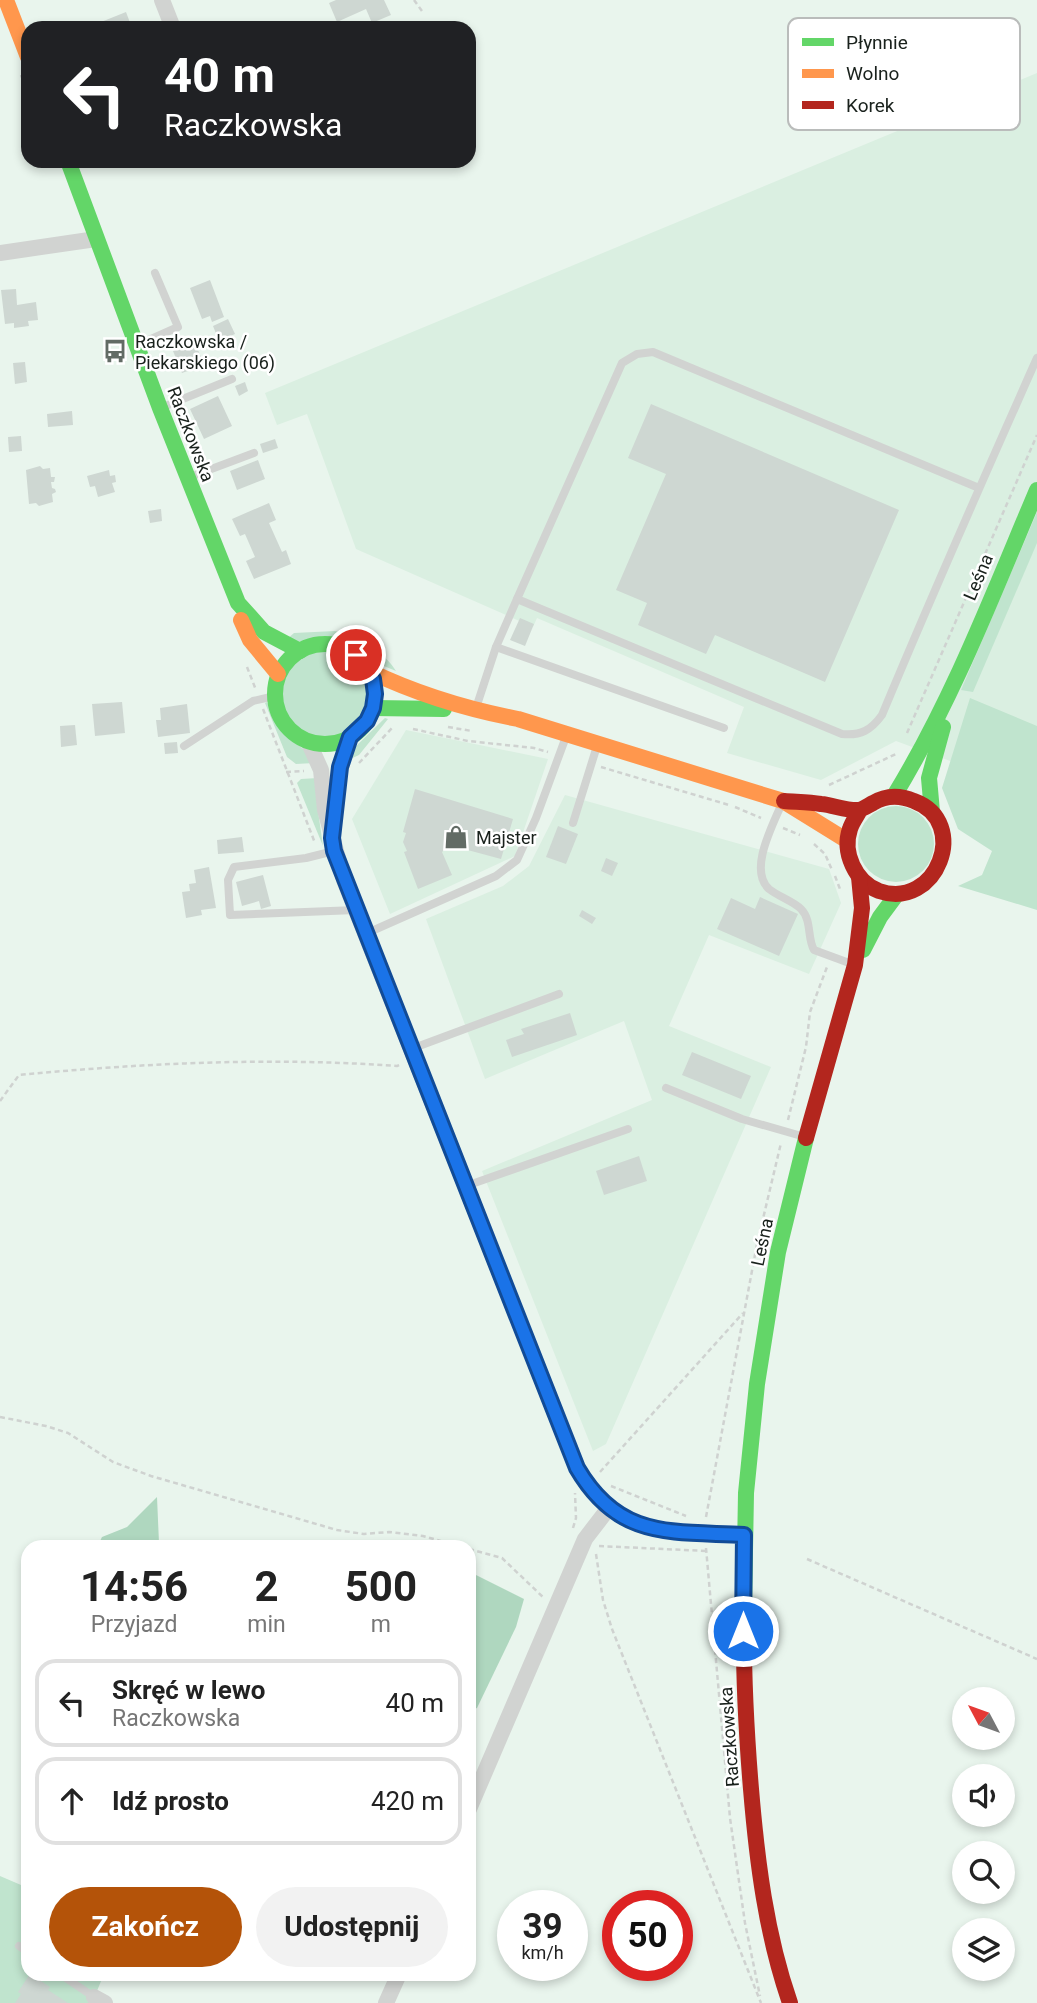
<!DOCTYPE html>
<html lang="pl">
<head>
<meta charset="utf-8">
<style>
	body { margin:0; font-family:Roboto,sans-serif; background:#f2f2f2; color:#222; height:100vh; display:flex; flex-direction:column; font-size:26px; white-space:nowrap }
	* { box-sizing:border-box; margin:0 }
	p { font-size:23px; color:#767676 }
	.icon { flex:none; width:38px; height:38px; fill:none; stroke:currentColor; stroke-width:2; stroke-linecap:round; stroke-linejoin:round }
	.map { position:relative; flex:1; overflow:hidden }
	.drawer { position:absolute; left:21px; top:1540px; width:455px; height:441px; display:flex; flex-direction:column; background:#fff; border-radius:21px; box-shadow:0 4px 10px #0003 }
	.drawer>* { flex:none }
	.top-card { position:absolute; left:21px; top:21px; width:455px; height:147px; border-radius:21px; box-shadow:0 4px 10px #0003; background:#202124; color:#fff; overflow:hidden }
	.needle { width:46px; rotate:311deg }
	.controls { position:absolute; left:952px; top:1687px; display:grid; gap:14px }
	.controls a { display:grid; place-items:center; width:63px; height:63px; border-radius:50%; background:#fff; box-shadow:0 4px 10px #0003; font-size:35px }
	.speed { position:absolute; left:497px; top:1890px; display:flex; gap:14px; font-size:35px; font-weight:700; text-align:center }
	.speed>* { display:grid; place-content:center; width:91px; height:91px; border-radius:50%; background:#fff; box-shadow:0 4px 10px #0003; line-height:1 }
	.speed small { font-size:18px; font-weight:400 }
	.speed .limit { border:10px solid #d22; background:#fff; color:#111 }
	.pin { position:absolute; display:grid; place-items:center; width:60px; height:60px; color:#fff; margin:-30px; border:4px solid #fff; border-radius:50%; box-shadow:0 2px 7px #0007 }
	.me { position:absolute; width:77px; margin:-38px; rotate:0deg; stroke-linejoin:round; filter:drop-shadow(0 0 5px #0008) }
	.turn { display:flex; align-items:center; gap:24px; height:147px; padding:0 28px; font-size:32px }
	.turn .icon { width:91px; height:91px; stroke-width:2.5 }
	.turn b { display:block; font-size:49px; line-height:60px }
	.eta { display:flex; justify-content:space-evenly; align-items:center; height:119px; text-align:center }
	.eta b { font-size:42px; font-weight:700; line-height:49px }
	.cta { display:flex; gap:14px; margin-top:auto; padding:14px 28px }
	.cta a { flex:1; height:80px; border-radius:42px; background:#b45309; color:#fff; font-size:28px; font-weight:700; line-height:80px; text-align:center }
	.cta a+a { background:#f2f2f2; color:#222 }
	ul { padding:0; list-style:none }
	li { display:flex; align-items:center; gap:21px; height:88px; margin:0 14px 10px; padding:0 14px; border:4px solid #e0e0e0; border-radius:21px }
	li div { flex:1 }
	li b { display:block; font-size:26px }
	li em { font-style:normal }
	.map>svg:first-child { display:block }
</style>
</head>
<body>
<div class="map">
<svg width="1037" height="2003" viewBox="0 0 1037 2003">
	<rect width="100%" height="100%" fill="#e9f5ed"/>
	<g fill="#daefe1">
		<polygon points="1037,73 1037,793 896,741 821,780 727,753 744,707 537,618 533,627 356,549 307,414 277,425 265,393"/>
		<polygon points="406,730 548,759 515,856 390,914 352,819"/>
		<polygon points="565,795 829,869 841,903 809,974 709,935 669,1026 771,1067 606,1444 593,1451 482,1171 652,1100 624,1021 485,1079 426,919 503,886 529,866"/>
	</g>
	<g fill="#c0e4ce">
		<polygon points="1037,512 1037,543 973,692 961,690"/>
		<path d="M335 631C355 636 386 653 396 671L374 662 365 651 350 641 322 636 298 642 286 640 294 633Z"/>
		<circle cx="325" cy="694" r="50"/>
		<polygon points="970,698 1037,726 1037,910 958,886 982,875 992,851 958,829 942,788"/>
		<polygon points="267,702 281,731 307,752 314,763 296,764 287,757 265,703"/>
		<polygon points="385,718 388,719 359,755 346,761 354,748"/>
		<polygon points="318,778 318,811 323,846 297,783 301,779"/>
		<circle cx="896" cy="844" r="38"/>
		<polygon points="0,1876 28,1888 28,1974 104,1974 92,2003 0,2003"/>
	</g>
	<g fill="#afd7bf">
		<polygon points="157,1497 159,1543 174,1547 97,1547 102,1537 127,1527"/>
		<polygon points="476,1575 524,1599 516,1627 477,1708 469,1711 469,1576"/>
	</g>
	<g fill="#ced7d2">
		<polygon points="336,0 384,0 391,15 372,23 366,9 337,22 329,3"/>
		<polygon points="126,12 132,28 91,28 91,26"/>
		<polygon points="210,280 224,317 212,322 210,316 202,319 190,288"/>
		<polygon points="16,289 17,305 36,302 38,320 28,321 29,326 14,328 14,323 5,324 1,290"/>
		<polygon points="228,319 235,334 219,341 213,326"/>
		<polygon points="195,342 204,365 182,373 173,351"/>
		<polygon points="25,362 27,382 15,384 13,363"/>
		<polygon points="245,382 248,391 239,396 235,386"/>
		<polygon points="218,396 232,426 204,439 190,409"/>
		<polygon points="651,404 899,510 825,682 715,635 706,654 638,625 647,603 616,590 666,474 628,458"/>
		<polygon points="72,411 73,425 48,427 47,414"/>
		<polygon points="21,436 22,451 9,452 8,437"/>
		<polygon points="275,439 278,448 263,453 260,444"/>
		<polygon points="258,460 265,479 237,490 230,471"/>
		<polygon points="40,466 43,469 50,468 51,477 55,477 54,482 51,482 52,488 55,489 56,492 52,494 53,502 39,506 36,503 29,504 26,470"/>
		<polygon points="109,470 110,476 115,475 116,482 112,483 115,492 98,497 95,486 90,487 87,476"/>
		<polygon points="269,503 276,520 269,523 282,552 286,550 291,564 254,579 246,561 255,557 245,534 240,536 232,519"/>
		<polygon points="161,509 162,521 150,523 148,511"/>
		<polygon points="520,618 534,624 525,646 510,640"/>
		<polygon points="122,702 125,733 95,736 92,704"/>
		<polygon points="187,704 190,733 158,737 156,720 161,720 160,708"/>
		<polygon points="75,725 77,745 61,747 60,726"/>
		<polygon points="177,742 178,753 165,754 164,743"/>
		<polygon points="415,789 513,819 501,859 449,845 442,852 452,875 418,889 404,852 407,851 403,842 406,833 403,832"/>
		<polygon points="558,826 578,834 566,864 546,857"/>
		<polygon points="242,837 244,852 218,854 217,840"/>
		<polygon points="606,858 618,863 612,876 601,871"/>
		<polygon points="209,867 216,908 201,910 202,915 186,918 182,892 190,891 189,884 196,883 194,870"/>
		<polygon points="263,875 271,906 261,909 259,901 242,906 236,882"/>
		<polygon points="760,897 798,914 779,956 717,929 731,898 755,909"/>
		<polygon points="582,910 596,918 592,924 579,916"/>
		<polygon points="570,1013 577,1035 512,1057 506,1040 524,1034 521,1029"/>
		<polygon points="692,1052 751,1076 741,1099 682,1075"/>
		<polygon points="639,1156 647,1181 604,1195 596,1171"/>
		<polygon points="30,1974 50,1987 48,1990 68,2003 15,2003 21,1994 18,1992"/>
	</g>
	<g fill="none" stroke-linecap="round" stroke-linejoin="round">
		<g stroke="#cfd2d0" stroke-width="2.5" stroke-dasharray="5 3.5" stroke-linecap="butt">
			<polyline points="414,0 422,11"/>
			<polyline points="21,75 28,93"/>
			<polyline points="247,667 256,690"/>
			<polyline points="263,709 315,843"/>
			<polyline points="448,727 472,731"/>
			<polyline points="413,729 468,741 534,748 548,752"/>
			<polyline points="907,733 1037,435"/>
			<polyline points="359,763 393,727"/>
			<polyline points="601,767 729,805"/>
			<polyline points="286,772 304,771"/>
			<polyline points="829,785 896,754"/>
			<polyline points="735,807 761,818"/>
			<polyline points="783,828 800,835"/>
			<polyline points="814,844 825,854 832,870"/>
			<polyline points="835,876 840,889"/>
			<path d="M0 1101 19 1075C144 1063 272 1057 397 1066L402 1064"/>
			<polyline points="788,1120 806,1047 810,1012 827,967"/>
			<polyline points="0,1417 46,1426 68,1433 113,1462 151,1476 337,1530 364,1534 389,1532 423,1536 462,1547"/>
			<polyline points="600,1472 743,1313"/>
			<polyline points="611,1486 686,1516"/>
			<polyline points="706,1517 757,1244 781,1143"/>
			<polyline points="573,1528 576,1518 575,1493"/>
			<polyline points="599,1546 706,1551"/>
			<polyline points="706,1548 730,1818 745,1923 760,1996"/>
			<polyline points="469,1549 502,1558 544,1598"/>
			<polyline points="596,1554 603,1600 612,1629 761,2003"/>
			<polyline points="807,1559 1037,1659"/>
		</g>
		<g stroke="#d1d3d1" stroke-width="8">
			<polyline points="140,344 178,327 155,273"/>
			<polyline points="163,407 232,379"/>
			<polyline points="190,477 254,453"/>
			<path d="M979 488 653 352 637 354 622 363 517 599 842 734C861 736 871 730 882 715 932 595 984 477 1037 358"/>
			<polyline points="517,599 496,647 724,728"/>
			<polyline points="476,708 496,647"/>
			<polyline points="184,746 253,701 275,696"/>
			<path d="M782 803C773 825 748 870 769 889 779 897 793 901 801 909 812 920 807 938 814 950L852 964"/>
			<polyline points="573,823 597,746"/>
			<polyline points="334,851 306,858 234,867 228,880 230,915 356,910"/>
			<polyline points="365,934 496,876 517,860 536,818 567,734"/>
			<polyline points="411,1049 559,994"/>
			<polyline points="666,1088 742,1119 805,1137"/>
			<polyline points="466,1186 628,1129"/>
			<polyline points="19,1946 28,1952"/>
			<polyline points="60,1974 94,1997"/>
		</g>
		<g stroke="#d1d3d1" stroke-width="16">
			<polyline points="162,0 173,28"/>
			<polyline points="0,253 96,239"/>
			<path d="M308 741 321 770 325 810 344 880 577 1468C620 1541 670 1531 744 1535"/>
			<polyline points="333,832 340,767 350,737"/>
			<polyline points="469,1809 585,1539 608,1509"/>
			<polyline points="94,1997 105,2003"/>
			<polyline points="386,2003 399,1974"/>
		</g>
		<g stroke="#63d668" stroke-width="16">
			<polyline points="68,161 160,408 238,603 264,632 300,651"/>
			<circle cx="325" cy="694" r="50"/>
			<polyline points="373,708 444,709"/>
			<path d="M894 796C953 699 993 594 1037 490"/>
			<polyline points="932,812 929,778 943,727"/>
			<polyline points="863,950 880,917 897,894"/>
			<polyline points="744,1608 746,1493 757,1384 778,1252 806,1138"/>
		</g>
		<g stroke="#ff974d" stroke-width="16">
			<polyline points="6,0 28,57"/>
			<polyline points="241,620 250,640 278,674"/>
			<path d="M369 671C417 694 466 709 518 719L783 801 846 840"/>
		</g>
		<g stroke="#b3261e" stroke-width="16">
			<path d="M784 801C796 802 809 802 821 804 833 805 847 811 859 810 863 809 869 805 873 803 886 795 900 795 914 801 971 822 937 911 879 891 855 882 842 852 850 829 852 822 857 816 860 810"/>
			<polyline points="806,1138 855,965 862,908 859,877"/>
			<path d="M744 1608C743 1668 746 1729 751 1789 757 1861 766 1934 790 2003"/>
		</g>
	</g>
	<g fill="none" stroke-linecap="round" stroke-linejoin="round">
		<g stroke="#114b97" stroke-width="18">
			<path id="route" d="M356 655 366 666 373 679 375 694 373 708 367 721 350 737 340 767 332 838 334 851 577 1468C619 1540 671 1531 744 1535L743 1631"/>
		</g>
		<use href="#route" stroke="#1a73e8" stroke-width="12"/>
	</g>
	<defs>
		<g id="bus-bare" transform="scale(1.89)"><path d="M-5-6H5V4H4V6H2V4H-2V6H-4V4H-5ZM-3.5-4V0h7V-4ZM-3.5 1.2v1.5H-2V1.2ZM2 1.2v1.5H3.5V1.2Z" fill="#626b65" stroke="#fff" stroke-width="2.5" paint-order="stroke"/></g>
		<g id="shop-bare" transform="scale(1.89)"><path d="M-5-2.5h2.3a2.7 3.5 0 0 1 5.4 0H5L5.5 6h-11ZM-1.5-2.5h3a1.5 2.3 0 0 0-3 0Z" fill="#626b65" stroke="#fff" stroke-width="2.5" paint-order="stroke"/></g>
	</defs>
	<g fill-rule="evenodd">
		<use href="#bus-bare" x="115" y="351"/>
		<use href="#shop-bare" x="456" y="837"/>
	</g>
	<g text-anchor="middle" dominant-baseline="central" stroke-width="5" stroke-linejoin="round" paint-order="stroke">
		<g font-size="18" fill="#19211c" stroke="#fff" text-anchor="start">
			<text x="135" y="341">Raczkowska /<tspan x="135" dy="21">Piekarskiego (06)</tspan></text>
			<text x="476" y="837">Majster</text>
		</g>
		<g font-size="18" fill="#19211c" stroke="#fff">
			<text transform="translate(191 434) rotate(69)">Raczkowska</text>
			<text transform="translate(978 577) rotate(-67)">Leśna</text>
			<text transform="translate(762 1242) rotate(-78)">Leśna</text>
			<text transform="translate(729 1737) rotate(-94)">Raczkowska</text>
		</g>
	</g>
	<rect x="788" y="18" width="232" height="112" rx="10" fill="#fff" stroke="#babcbb" stroke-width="2"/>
	<rect x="802" y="38" width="32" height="8" fill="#63d668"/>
	<rect x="802" y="69" width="32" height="9" fill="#ff974d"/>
	<rect x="802" y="101" width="32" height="8" fill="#b3261e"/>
	<g font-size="19" fill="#19211c">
		<text x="846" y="49">Płynnie</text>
		<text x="846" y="80">Wolno</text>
		<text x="846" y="112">Korek</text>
	</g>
</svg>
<div class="controls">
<a><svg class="needle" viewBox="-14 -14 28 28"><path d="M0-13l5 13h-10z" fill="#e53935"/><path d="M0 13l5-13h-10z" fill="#767676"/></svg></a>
<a><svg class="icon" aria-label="sound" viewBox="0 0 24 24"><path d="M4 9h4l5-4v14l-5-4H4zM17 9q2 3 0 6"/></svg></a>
<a><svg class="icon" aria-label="search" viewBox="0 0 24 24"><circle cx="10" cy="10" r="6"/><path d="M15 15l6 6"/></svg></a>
<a><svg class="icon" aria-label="layers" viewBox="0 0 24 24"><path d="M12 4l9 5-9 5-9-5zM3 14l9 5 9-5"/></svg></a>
</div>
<div class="speed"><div>39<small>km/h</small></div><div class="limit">50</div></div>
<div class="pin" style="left:356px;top:655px;background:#d93025"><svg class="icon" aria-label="arrive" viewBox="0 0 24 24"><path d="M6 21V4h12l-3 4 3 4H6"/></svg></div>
<svg class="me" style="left:743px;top:1631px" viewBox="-20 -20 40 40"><circle r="17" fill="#1a73e8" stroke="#fff" stroke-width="3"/><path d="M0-11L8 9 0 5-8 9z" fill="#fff"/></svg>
<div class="top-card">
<div class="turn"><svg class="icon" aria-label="left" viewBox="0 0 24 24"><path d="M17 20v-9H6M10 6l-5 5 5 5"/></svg><div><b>40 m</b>Raczkowska</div></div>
</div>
<section class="drawer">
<div class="eta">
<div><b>14:56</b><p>Przyjazd</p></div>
<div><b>2</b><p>min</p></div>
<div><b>500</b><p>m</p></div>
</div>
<ul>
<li><svg class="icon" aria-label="left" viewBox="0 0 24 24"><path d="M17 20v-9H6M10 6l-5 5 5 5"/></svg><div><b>Skręć w lewo</b><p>Raczkowska</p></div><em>40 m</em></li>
<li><svg class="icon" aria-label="ahead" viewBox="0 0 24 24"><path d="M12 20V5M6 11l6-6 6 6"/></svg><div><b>Idź prosto</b></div><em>420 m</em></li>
</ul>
<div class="cta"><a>Zakończ</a><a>Udostępnij</a></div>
</section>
</div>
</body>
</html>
